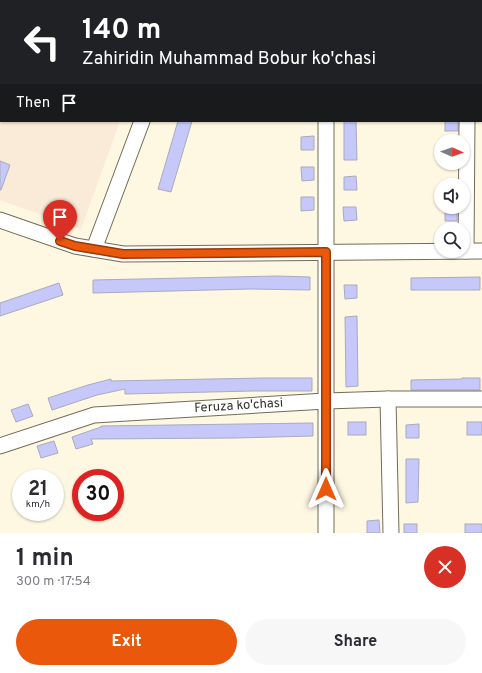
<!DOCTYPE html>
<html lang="en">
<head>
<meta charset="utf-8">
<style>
	body { margin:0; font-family:Overpass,sans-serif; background:#f7f7f7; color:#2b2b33; height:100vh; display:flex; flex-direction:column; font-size:15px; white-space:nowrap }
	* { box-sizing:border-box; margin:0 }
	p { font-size:13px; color:#7c7c81 }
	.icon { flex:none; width:22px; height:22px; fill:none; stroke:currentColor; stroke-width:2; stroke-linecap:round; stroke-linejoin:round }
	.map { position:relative; height:533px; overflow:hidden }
	.side { display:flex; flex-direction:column; background:#fff; flex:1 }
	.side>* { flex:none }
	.hud { position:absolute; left:0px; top:0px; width:482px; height:122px; box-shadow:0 1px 3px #0004; background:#202124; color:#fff; overflow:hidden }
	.needle { width:26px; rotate:92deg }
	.fabs { position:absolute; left:434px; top:134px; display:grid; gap:8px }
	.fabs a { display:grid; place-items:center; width:36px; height:36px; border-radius:50%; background:#fff; box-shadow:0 1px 3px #0004; font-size:20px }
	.speed { position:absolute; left:12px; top:469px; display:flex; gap:8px; font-size:20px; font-weight:700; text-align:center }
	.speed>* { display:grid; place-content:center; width:52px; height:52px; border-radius:50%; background:#fff; box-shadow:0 1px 3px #0004; line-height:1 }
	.speed small { font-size:10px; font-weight:400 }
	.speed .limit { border:6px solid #d22; background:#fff; color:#111 }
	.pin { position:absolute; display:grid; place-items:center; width:34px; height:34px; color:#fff; margin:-41px -17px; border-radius:50% 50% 50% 0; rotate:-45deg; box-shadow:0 0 4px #0007 }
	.pin .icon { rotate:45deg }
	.me { position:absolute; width:44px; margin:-22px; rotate:0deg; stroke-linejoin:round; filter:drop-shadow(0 0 3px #0008) }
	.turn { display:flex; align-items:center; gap:14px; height:84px; padding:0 16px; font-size:18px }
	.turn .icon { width:52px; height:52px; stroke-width:2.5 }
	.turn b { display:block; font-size:28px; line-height:34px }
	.then { display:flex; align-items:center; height:38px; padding:0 16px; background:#0003; gap:8px; font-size:15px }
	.round { display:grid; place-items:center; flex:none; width:42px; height:42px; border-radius:21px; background:#f7f7f7 }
	.head { display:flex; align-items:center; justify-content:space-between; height:68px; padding:0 16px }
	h1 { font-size:24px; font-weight:700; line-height:30px }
	.primary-button { display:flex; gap:8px; margin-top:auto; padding:8px 16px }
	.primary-button a { flex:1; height:46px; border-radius:24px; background:#ea580c; color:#fff; font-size:16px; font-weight:700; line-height:46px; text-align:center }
	.primary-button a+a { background:#f7f7f7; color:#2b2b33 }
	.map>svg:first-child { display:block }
</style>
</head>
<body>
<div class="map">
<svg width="482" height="533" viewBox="0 0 482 533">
	<rect width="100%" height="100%" fill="#fef7e2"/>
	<polygon fill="#faead8" points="0,0 164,0 1,1 1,121 120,121 81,229 0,200"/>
	<g fill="#c5c8f8" stroke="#a9abbf">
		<polygon points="178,121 192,121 171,192 158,189"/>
		<polygon points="344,121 356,121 357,160 344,160"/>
		<rect x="445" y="121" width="13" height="10"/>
		<polygon points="314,136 314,150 301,150 301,137"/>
		<polygon points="0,161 10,165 1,190 0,190"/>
		<polygon points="301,167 314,167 314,180 302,181"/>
		<polygon points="356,176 357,190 344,190 344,177"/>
		<polygon points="301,197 314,197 314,210 301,211"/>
		<polygon points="343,207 356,207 357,220 344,221"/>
		<polygon points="457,207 457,221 445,221 445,208"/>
		<polygon points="277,276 310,277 310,290 251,289 93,293 93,280"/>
		<polygon points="480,277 480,290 411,290 411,278"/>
		<polygon points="59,283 63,295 0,316 0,303"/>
		<polygon points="344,285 357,285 357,298 345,299"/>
		<polygon points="357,316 358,386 346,387 345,317"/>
		<polygon points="262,378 312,378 312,391 253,391 125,394 125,389 97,395 52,410 48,398 88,385 111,379 111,381"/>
		<polygon points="462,378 480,378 480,390 411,390 411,380 462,379"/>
		<polygon points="28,404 33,416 16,422 11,410"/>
		<rect x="348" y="422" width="18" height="13"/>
		<rect x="467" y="422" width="15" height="13"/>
		<polygon points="313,423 313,436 235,438 91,439 93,444 76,449 72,437 101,427 101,426"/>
		<polygon points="419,424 419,438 406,438 406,425"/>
		<polygon points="54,441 58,453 41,458 37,446"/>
		<polygon points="406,459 419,459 418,502 406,503"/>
		<polygon points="379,520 380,533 367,533 367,521"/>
		<rect x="404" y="524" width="13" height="9"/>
		<rect x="465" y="524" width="17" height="9"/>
	</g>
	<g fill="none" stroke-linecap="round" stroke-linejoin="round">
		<g stroke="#736c5a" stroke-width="17">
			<g id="minor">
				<polyline points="186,1 186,0"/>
				<polyline points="326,1 326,0"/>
				<polyline points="468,1 468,0"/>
				<polyline points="481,89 482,89"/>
				<polyline points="0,220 75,246 123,254 482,251"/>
				<polyline points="94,249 142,121"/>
				<polyline points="466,251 467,121"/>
				<polyline points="388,399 391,533"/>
				<path id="s1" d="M0 446 94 415 326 401 388 399H482"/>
				<polyline points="326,533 326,121"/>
			</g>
		</g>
		<use href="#minor" stroke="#fff" stroke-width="15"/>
	</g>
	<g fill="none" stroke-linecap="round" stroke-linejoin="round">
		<g stroke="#983908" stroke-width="10">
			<polyline id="route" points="60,241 75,246 123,254 326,252 326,489"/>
		</g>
		<use href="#route" stroke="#ea580c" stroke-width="7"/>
	</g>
	<g text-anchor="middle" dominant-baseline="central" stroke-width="3" stroke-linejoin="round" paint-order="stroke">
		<g font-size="13" fill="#333028" stroke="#fff">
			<text stroke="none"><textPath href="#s1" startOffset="244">Feruza ko'chasi</textPath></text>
		</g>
	</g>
</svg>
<div class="fabs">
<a><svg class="needle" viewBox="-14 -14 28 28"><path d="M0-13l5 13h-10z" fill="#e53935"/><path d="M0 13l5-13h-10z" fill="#7c7c81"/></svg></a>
<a><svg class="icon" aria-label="sound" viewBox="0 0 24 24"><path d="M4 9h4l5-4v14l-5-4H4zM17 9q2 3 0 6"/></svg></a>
<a><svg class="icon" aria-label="search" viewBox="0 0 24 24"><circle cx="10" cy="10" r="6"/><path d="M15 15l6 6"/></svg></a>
</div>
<div class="speed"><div>21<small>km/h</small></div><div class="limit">30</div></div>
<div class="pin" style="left:60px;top:241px;background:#d93025"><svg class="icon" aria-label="arrive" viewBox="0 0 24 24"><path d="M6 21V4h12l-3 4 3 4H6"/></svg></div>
<svg class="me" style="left:326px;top:489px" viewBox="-20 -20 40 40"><path d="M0-17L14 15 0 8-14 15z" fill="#ea580c" stroke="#fff" stroke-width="4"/></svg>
<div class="hud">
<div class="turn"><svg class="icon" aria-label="left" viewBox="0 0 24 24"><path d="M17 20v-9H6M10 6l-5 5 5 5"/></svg><div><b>140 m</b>Zahiridin Muhammad Bobur ko'chasi</div></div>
<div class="then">Then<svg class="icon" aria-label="arrive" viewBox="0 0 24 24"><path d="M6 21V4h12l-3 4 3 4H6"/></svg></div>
</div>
</div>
<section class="side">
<div class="head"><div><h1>1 min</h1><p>300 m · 17:54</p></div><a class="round" style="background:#d93025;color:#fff"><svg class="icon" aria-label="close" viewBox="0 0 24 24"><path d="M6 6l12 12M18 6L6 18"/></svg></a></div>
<div class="primary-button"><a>Exit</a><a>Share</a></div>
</section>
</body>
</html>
